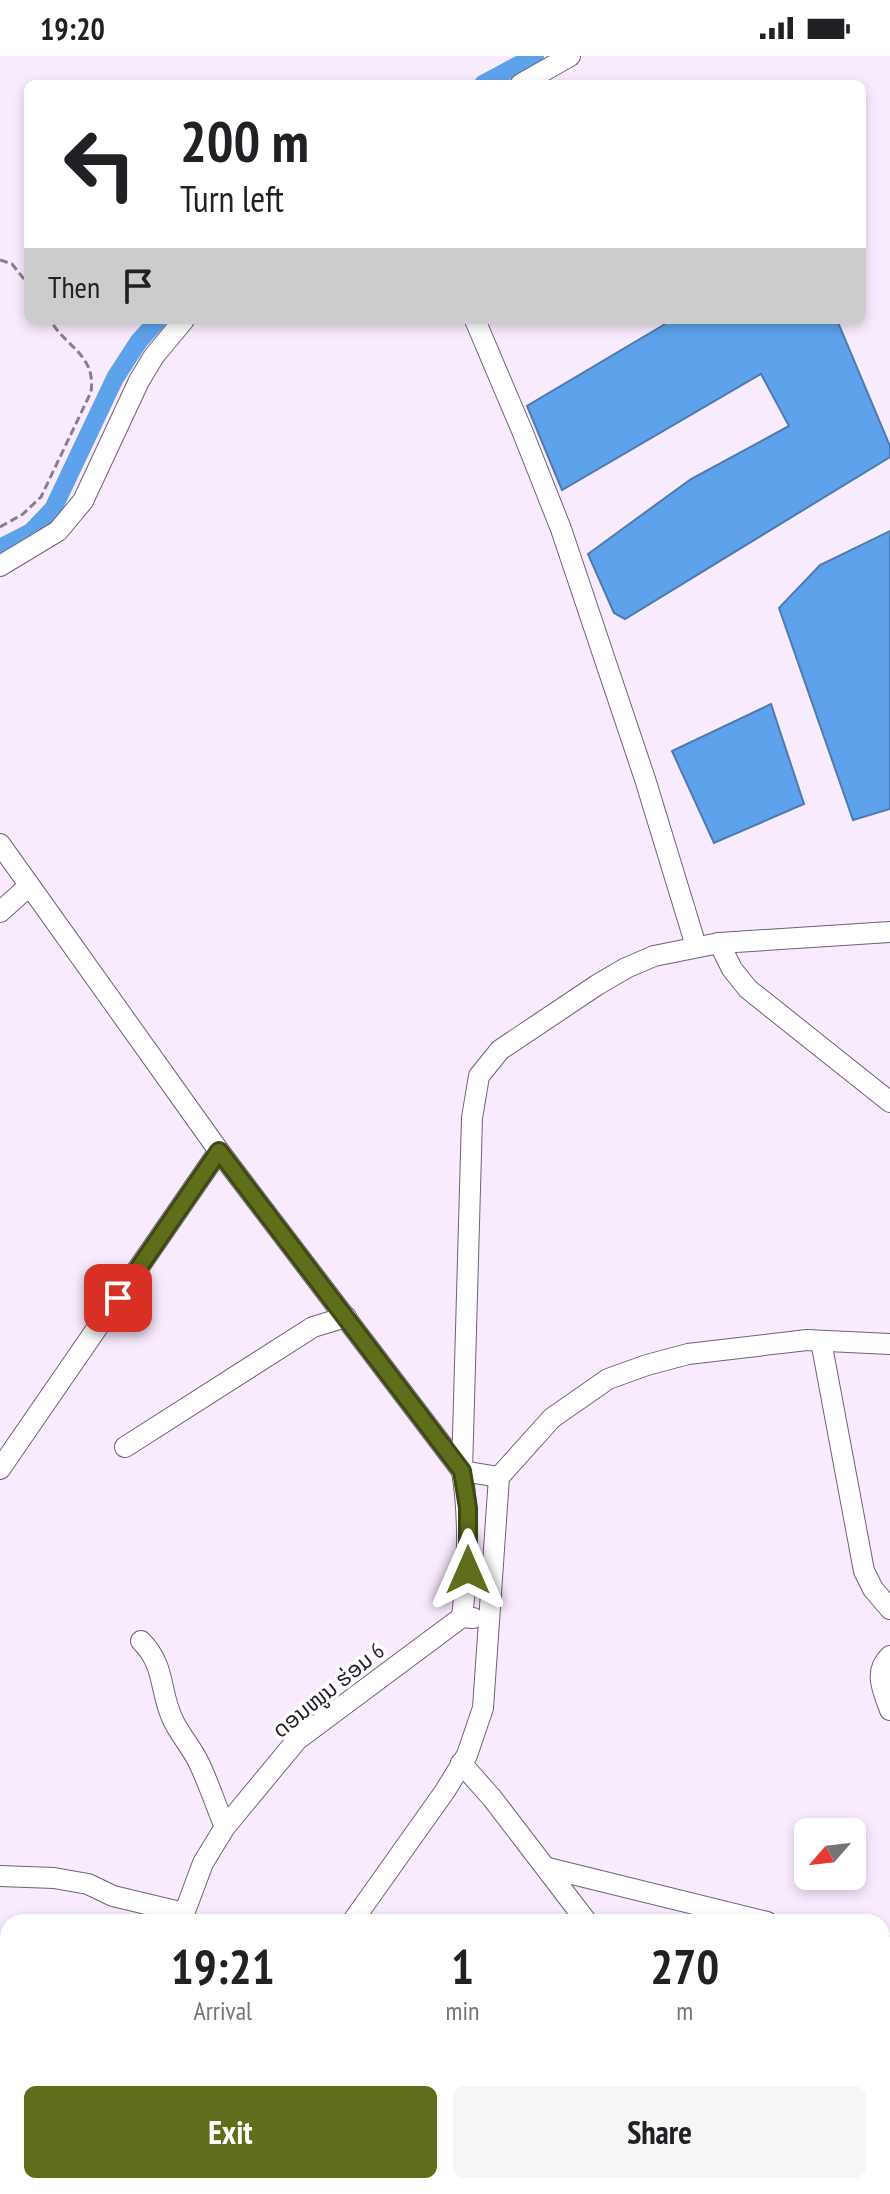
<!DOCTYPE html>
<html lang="en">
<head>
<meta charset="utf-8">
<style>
	body { margin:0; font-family:"PT Sans Narrow","Noto Sans Lao",sans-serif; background:#f6f6f6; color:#202124; height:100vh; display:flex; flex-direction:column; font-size:30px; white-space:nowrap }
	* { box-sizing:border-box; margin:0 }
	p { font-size:26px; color:#757577 }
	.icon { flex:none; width:44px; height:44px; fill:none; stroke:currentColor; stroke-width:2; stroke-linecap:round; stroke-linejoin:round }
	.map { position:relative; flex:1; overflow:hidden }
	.details { position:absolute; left:0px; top:1858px; width:890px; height:280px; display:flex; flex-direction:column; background:#fff; border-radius:24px 24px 0 0; box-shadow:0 4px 12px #0003 }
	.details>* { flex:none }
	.top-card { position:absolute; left:24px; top:24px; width:842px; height:244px; border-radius:12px; box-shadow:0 4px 12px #0003; background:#fff; color:#202124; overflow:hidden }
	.needle { width:52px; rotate:242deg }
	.controls { position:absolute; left:794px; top:1762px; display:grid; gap:16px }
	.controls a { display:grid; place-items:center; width:72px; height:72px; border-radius:12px; background:#fff; box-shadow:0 4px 12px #0003; font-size:40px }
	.pin { position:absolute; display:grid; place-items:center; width:68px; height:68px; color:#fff; margin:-34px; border-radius:16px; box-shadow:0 4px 12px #0006 }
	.me { position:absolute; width:88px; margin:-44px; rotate:0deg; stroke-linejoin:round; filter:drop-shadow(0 0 6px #0008) }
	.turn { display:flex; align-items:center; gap:28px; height:168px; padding:0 24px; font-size:36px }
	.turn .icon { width:104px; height:104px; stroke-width:2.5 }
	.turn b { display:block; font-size:56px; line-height:68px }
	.then { display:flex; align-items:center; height:76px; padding:0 24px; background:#0003; gap:16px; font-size:30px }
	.eta { display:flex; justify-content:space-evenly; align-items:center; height:136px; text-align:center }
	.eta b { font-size:48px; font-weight:600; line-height:56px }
	.button { display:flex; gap:16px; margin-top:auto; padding:16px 24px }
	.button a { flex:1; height:92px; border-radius:12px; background:#5e6e1b; color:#fff; font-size:32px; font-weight:600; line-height:92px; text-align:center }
	.button a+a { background:#f6f6f6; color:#202124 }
	.status { display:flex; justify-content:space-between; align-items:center; height:56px; padding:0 40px; background:#fff; direction:ltr }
	.status svg { height:22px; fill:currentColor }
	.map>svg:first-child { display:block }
</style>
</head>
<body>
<div class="status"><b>19:20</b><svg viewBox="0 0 49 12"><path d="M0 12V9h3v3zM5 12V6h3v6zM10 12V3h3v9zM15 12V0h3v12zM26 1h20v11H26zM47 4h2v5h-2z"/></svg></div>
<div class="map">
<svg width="890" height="2138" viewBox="0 0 890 2138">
	<rect width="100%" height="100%" fill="#f9ebfe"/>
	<g fill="#5da2eb" stroke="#4c7bb0" stroke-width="2">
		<polygon points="672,264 837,264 890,390 890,401 625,563 614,557 588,498 691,423 789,370 761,318 562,434 527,350"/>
		<polygon points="890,475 890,753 853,764 779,552 820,509"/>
		<polygon points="771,648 804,748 714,787 672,695"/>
	</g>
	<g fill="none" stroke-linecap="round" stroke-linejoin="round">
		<g stroke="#5da2eb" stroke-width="18">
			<polyline points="483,28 535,0"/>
			<polyline points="0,492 31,476 53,453 115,322 139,285 158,264"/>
		</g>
		<g stroke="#706176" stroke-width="22">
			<g id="minor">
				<polyline points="521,28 570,0"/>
				<polyline points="475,264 523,377 561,473 645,723 696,890"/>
				<polyline points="0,510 58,475 83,445 139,325 154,300 184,264"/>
				<polyline points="0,788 219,1095 462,1415 499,1421"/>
				<polyline points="0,856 29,830"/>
				<polyline points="719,887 732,913 748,933 890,1046"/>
				<polyline points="821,1285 864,1515 873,1533 890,1553"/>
				<polyline points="125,1391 313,1271 346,1261"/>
				<polyline points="0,1413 219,1095"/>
				<path d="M462 1561C468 1512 470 1465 462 1415L472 1062 479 1020 500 994 597 929 626 912 654 900 719 887 890 876"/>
				<path d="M141 1585C166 1610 159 1635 173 1664 180 1679 192 1692 199 1707 209 1728 216 1750 225 1771"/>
				<path d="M890 1600C873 1616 883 1634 890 1654"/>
				<polyline points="461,1707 492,1742 587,1866"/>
				<polyline points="548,1812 767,1866"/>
				<polyline points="0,1820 54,1822 88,1828 113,1840 184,1857"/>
				<polyline points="181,1866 203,1807 225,1771 297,1684 462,1561 473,1562"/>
				<polyline points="352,1866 445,1735 467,1699 483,1652 499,1421 552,1362 608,1323 647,1309 688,1298 807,1284 890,1288"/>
				<polyline points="882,1889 890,1891"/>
				<polyline points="882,1989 890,2002"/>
				<polyline points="0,2092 8,2093"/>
				<polyline points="47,2130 48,2138"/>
				<polyline points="781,2130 787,2138"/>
				<polyline points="285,2138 287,2130"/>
			</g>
		</g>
		<g stroke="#897e8c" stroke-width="3" stroke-dasharray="8 4" stroke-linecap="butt">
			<polyline points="0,204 12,208 28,228"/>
			<path d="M0 471 23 458 41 441 91 336C96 299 67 292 50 264"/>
		</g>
		<use href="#minor" stroke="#fff" stroke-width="20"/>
	</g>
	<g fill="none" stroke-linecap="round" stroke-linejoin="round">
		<g stroke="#3d4812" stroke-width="20">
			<polyline id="route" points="118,1242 219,1095 462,1415 468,1452 468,1514"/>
		</g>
		<use href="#route" stroke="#5e6e1b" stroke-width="14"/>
	</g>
	<g text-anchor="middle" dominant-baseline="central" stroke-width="7" stroke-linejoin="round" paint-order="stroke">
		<g font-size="22" fill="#261f28" stroke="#fefefe">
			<text transform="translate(328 1634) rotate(-39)">ດອນໜູນ ຮ່ອມ 6</text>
		</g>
	</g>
</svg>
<div class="controls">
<a><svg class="needle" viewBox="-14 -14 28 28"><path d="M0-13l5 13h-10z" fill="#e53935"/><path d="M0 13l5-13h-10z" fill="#757577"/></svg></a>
</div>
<div class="pin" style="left:118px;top:1242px;background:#d93025"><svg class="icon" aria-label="arrive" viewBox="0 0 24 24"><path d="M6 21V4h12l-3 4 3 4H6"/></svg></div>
<svg class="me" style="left:468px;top:1514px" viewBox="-20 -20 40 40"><path d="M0-17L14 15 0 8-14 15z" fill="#5e6e1b" stroke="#fff" stroke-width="4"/></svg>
<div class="top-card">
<div class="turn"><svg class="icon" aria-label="left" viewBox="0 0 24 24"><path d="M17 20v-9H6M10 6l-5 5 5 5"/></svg><div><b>200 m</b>Turn left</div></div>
<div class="then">Then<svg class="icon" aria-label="arrive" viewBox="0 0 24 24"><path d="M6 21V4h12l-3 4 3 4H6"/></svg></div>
</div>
<section class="details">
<div class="eta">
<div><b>19:21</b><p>Arrival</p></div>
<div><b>1</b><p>min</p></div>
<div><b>270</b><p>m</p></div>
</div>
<div class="button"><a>Exit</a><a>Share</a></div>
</section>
</div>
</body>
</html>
